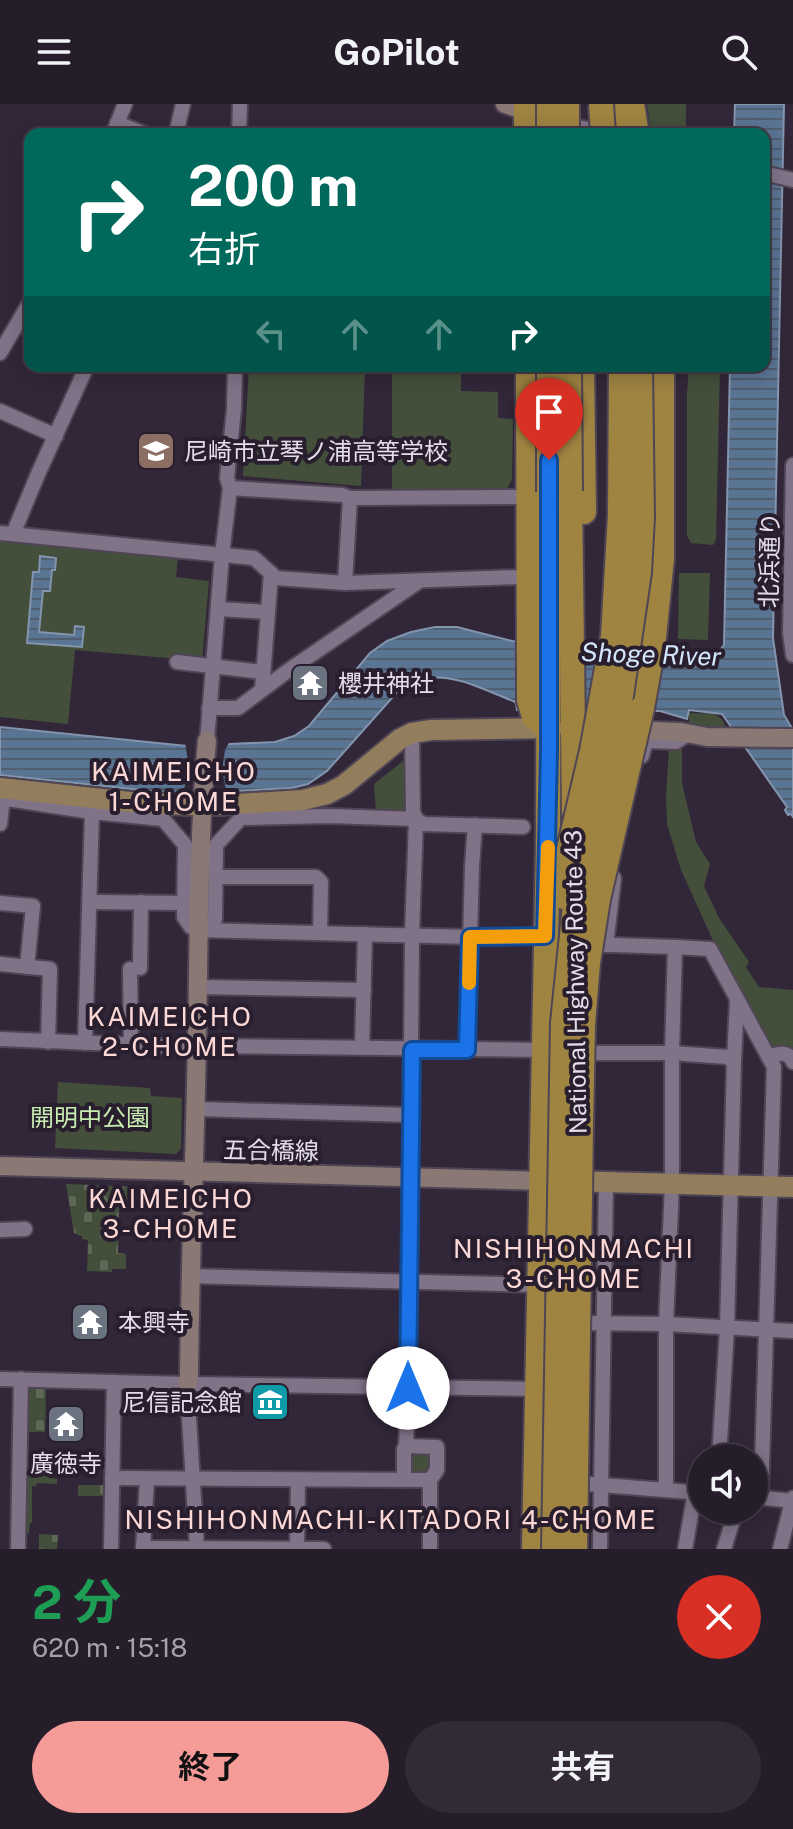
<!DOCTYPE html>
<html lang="ja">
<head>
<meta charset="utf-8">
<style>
	body { margin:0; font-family:"Public Sans","Noto Sans JP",sans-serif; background:#322a37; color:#f1f3f6; height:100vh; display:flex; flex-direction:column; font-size:30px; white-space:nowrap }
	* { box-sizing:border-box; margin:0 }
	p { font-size:26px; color:#a4a2a9 }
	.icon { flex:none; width:44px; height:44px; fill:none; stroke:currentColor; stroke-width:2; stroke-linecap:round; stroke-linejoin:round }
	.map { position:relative; height:1445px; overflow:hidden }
	.drawer { display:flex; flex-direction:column; background:#261d2b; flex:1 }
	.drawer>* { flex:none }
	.guide { position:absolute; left:24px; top:24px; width:746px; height:244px; border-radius:16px; box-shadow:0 4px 20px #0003,0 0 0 2px #423b47; background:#00695c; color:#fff; overflow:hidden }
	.tools { position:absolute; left:688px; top:1340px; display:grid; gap:16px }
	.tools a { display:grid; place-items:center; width:80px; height:80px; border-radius:50%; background:#261d2b; box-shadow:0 4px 20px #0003,0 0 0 2px #423b47; font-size:40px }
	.pin { position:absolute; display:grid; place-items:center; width:68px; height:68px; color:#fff; margin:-82px -34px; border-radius:50% 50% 50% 0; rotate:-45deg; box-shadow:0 0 8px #0007 }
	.pin .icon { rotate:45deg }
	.me { position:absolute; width:88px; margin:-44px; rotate:0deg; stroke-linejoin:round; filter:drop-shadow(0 0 6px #0008) }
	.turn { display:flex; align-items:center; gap:28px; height:168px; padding:0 32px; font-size:36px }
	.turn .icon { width:104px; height:104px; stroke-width:2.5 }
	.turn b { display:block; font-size:56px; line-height:68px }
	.lanes { display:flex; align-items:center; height:76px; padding:0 32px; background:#0003; justify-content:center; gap:40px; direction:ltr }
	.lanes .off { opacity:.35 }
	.round { display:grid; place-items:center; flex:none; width:84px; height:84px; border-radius:42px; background:#322a37 }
	.head { display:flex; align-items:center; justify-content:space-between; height:136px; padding:0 32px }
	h1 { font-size:48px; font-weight:700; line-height:60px; color:#1e9e55 }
	.button { display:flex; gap:16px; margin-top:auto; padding:16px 32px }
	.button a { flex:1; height:92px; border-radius:48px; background:#f59b98; color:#111; font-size:32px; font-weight:700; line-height:92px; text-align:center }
	.button a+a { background:#322a37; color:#f1f3f6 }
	header { display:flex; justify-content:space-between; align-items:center; height:104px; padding:0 32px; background:#261d2b; font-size:36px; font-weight:700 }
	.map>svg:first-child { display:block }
</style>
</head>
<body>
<header><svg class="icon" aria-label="menu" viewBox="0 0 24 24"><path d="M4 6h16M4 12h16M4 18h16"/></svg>GoPilot<svg class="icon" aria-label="search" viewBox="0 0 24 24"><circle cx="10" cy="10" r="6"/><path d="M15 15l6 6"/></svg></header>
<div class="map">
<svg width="793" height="1445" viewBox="0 0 793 1445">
	<defs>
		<pattern id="cemetery-stones" width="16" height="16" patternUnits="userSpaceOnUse" patternTransform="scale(2)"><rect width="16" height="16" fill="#434f3b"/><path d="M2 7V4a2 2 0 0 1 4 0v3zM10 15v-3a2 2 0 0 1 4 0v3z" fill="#5e6857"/></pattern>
		<pattern id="water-rules" width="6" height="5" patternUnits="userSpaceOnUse" patternTransform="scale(2)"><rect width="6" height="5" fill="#5a7493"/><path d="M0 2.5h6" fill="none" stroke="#505e70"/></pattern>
	</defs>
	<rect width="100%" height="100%" fill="#322739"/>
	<g fill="url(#cemetery-stones)">
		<polygon points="66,1080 139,1083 137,1106 119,1106 118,1149 126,1150 126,1165 112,1165 112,1168 87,1167 88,1136 82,1135 82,1132 77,1131 77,1130 74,1129"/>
		<polygon points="28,1282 46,1282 45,1328 24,1328"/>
		<polygon points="23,1364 49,1364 49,1374 57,1375 57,1380 37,1379 36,1382 32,1382 32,1419 30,1419 29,1429 21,1429"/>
		<rect x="78" y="1381" width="28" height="11"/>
		<polygon points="39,1430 58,1431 57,1445 39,1445"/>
	</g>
	<g fill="#434f3b">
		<polygon points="647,0 686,0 686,30 662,30 651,28"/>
		<polygon points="249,262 365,262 361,382 243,372"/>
		<polygon points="392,262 461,262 461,287 498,288 498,314 513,315 512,375 507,385 392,385"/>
		<polygon points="689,262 720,262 716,435 713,441 691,439 687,432 687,291"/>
		<polygon points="0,436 178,453 176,473 209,477 202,557 75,546 68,620 0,613"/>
		<polygon points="679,469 710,469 708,536 678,535"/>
		<path d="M689 609C708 610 722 605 727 627H715L689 620Z"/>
		<polygon points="669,643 682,644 682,679 696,738 710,760 704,782 719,814 749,858 746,863 759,883 793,886 793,949 788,942 772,946 715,841 681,766 667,720 666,692"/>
		<polygon points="408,653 409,702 403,709 376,707 374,680"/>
		<polygon points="58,978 150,984 151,992 182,994 181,1045 176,1050 55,1044"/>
		<polygon points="408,1347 432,1349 433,1364 425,1373 408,1372"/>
	</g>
	<g fill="url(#water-rules)" stroke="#8394ad" stroke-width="2">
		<path d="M735 0H784L773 534 784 611 793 626V713L791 710 788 711 785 706 787 703 722 610 689 606 687 615 660 607 517 606 516 599 513 597C474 582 438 559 399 586L327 667 308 680 292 684 179 690 0 671V623L187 642 275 638 294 632 309 622 370 549 387 537 411 528 435 523H457L512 537 669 550 671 546H680L681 552C698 553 713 557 724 541L730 262H764V30H734Z"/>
		<polygon points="40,452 56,454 55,466 52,466 50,487 43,487 39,528 74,531 75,522 84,523 82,543 27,539 33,468 39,468"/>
	</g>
	<polygon fill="#322739" points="230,637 225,646 222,666 227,691 181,691 185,682 189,664 185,638"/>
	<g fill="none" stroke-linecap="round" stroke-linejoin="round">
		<g stroke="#4f4554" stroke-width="18">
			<g id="street">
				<polyline points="117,19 145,30"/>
				<polyline points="579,23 607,30"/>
				<polyline points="113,30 125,0"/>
				<polyline points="176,30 183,0"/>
				<polyline points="239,30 240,0"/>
				<polyline points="764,69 793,76"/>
				<polyline points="0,249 30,198"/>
				<polyline points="0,307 56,332"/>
				<polyline points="793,361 790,529 793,551"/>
				<polyline points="230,384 342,391 350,394 529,393"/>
				<polyline points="0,429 254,454 276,474 345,479 520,473"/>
				<polyline points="13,430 38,370 87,262"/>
				<polyline points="345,479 350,394"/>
				<polyline points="218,505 268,508"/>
				<polyline points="177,558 263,568"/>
				<polyline points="262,586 271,469"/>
				<polyline points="209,604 238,604 289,566 418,478"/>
				<polyline points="412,629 413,708 416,715 412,831 408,1284 406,1342 437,1343 437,1366 430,1376 430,1445"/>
				<polyline points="207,637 222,451 230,384 227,374 234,305 235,262"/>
				<polyline points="642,652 646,637 676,638 689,629"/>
				<polyline points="0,694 92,708 163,715 185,741 184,813 191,823 200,826 470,833 545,832"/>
				<polyline points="0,720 3,694"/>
				<polyline points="215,773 316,773 321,778 320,829"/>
				<polyline points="90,798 184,799"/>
				<polyline points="0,799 33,802 27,863"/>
				<polyline points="204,826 212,821 215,815 216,741 241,714 330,712 416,715 423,720 523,723"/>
				<polyline points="585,840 675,843 672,949 672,1080 666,1220 666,1386"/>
				<polyline points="606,841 614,774"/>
				<polyline points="675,843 710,845 774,963 761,1394"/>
				<polyline points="0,860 50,865 48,938"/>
				<polyline points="140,864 141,798"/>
				<polyline points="130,865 131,941"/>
				<polyline points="198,883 364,886"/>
				<polyline points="0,935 188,943 208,942 544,946"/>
				<polyline points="85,939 92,708"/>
				<polyline points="362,944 365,830"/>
				<polyline points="467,946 472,762 475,721"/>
				<polyline points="577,949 672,949 727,953 734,958 727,1224 719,1354"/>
				<path d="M769 952C780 950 788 946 793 958"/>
				<polyline points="734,958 737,895"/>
				<polyline points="196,1005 411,1011"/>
				<polyline points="0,1126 25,1125"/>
				<polyline points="190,1172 541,1181"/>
				<polyline points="580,1219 666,1220 793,1227"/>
				<polyline points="0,1275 187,1280 538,1285"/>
				<polyline points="187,1280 197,1445"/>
				<polyline points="112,1374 430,1376"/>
				<polyline points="404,1376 404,1345 406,1342"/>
				<polyline points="577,1379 702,1389"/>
				<polyline points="754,1393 793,1397"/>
				<polyline points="143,1444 324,1445"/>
				<polyline points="297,1444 298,1376"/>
				<polyline points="18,1445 21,1275"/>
				<polyline points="111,1445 114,1278"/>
				<polyline points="143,1445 147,1375"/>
				<polyline points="600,1445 606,1078"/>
				<polyline points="685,1445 695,1388"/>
				<polyline points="724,1445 736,1406"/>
				<polyline points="780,1445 793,1394"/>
			</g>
		</g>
		<g stroke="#4f4554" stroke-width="22">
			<g id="secondary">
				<polyline points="505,0 536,10"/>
				<polyline points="624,626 681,628 707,633 793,634"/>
				<path d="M0 1062C181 1068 362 1071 542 1077"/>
				<path d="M187 1280 189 1273C190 1160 195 1049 197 936 199 837 198 736 207 637"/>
			</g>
		</g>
		<g stroke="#4f4554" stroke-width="24">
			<g id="primary">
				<polyline points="0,684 130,698 186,701 220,701 303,696 327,690 344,681 400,635 412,629 431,626 552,624"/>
				<polyline points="566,1077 793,1083"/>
			</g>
		</g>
		<g stroke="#4f4554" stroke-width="28">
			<g id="highway">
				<polyline points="526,0 526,30"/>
				<polyline points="611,0 616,30"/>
				<polyline points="632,0 637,30"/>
				<polyline points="528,262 529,596 534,613 548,624"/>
				<polyline points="582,262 584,408"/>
				<polyline points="570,387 574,707"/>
				<polyline points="642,604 653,543 662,455 662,262"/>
				<polyline points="534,1445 548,741 549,388"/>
			</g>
		</g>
		<use href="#street" stroke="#807388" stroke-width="14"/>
		<use href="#secondary" stroke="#897873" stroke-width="18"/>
		<use href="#primary" stroke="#927d5d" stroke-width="20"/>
		<use href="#highway" stroke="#9e8341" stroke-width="24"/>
		<g stroke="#4f4554" stroke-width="28" stroke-linecap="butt">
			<g id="highway-bridge">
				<polyline points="567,0 567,30"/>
				<polyline points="601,0 603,30"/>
				<polyline points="549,30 549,0"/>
				<polyline points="569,262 570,387"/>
				<polyline points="549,388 549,262"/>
				<polyline points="564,793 567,754 592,647 613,532 620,410 621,262"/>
				<polyline points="554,1445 563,919 576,792 598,701 618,612 639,468 642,413 640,262"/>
				<polyline points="575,1445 581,1022 583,920 588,859 598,795 642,604"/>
			</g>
		</g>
		<use href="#highway-bridge" stroke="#9e8341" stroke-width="24"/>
	</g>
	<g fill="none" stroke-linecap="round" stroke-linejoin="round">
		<g stroke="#114b97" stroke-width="20">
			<polyline id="route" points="408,1284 412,946 467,946 470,833 545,832 549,647 549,356"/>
		</g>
		<use href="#route" stroke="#1a73e8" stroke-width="14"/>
		<polyline stroke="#f59e0b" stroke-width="14" points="469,879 470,833 545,832 548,743"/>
	</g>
	<defs>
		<g id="school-square" transform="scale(2)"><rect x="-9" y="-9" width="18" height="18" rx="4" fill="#8d6e63" stroke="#281e2e"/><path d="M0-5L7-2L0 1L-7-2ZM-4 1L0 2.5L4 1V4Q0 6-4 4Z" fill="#fff"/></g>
		<g id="temple-square" transform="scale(2)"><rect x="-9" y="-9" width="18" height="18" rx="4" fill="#6b7280" stroke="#281e2e"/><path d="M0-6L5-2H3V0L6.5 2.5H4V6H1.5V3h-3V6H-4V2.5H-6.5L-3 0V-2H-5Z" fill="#fff"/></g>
		<g id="museum-square" transform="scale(2)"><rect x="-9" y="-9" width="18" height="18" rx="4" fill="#0f9aa8" stroke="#281e2e"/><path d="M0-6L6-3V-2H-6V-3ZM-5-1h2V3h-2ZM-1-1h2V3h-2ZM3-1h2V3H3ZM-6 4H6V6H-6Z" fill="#fff"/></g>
	</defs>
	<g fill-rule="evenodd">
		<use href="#school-square" x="156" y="347"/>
		<use href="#temple-square" x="310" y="579"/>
		<use href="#temple-square" x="90" y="1218"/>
		<use href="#museum-square" x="270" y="1298"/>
		<use href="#temple-square" x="66" y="1320"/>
	</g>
	<g text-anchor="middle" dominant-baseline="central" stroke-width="8" stroke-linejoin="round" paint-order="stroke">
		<g font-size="24" fill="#e4dde9" stroke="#281e2e" text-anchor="start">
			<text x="184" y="347">尼崎市立琴ノ浦高等学校</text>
			<text x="338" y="579">櫻井神社</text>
			<text x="118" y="1218">本興寺</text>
			<text x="242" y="1298" text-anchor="end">尼信記念館</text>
			<text x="66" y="1359" text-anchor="middle">廣徳寺</text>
		</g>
		<g font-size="24" fill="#e4dde9" stroke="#281e2e">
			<text transform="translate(769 456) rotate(-89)">北浜通り</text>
			<text transform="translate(575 878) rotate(-91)">National Highway Route 43</text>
			<text transform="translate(271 1046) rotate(1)">五合橋線</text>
		</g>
		<g font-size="24" fill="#c7ebb0" stroke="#281e2e">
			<text x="90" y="1013">開明中公園</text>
		</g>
		<g font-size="26" font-style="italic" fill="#d3e5fa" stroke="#281e2e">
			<text transform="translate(651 550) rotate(2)">Shoge River</text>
		</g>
		<g font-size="26" letter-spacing="2" fill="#fcd8d6" stroke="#281e2e">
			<text x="174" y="667">KAIMEICHO<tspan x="174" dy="30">1-CHOME</tspan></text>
			<text x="170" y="912">KAIMEICHO<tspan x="170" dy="30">2-CHOME</tspan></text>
			<text x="171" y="1094">KAIMEICHO<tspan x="171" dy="30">3-CHOME</tspan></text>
			<text x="574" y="1144">NISHIHONMACHI<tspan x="574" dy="30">3-CHOME</tspan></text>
			<text x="391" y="1415">NISHIHONMACHI-KITADORI 4-CHOME</text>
		</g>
	</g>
</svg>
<div class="tools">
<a><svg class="icon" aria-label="sound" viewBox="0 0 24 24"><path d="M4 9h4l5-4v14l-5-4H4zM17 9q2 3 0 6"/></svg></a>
</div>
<div class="pin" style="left:549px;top:356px;background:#d93025"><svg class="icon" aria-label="arrive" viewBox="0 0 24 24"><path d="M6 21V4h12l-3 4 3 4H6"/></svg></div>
<svg class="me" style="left:408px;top:1284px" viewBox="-20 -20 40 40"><circle r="19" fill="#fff"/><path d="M0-13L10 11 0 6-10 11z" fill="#1a73e8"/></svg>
<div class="guide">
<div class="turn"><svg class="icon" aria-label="right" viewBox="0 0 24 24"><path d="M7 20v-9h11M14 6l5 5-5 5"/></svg><div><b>200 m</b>右折</div></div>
<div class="lanes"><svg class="icon off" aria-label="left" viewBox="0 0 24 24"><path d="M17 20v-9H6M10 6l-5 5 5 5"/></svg><svg class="icon off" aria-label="ahead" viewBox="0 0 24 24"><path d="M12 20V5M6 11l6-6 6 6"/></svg><svg class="icon off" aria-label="ahead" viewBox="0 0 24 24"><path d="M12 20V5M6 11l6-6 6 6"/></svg><svg class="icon" aria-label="right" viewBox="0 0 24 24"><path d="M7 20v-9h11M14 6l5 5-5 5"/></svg></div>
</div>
</div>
<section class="drawer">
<div class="head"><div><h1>2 分</h1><p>620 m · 15:18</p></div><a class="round" style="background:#d93025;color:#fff"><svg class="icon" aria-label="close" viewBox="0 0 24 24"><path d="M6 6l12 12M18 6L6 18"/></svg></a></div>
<div class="button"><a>終了</a><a>共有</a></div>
</section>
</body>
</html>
